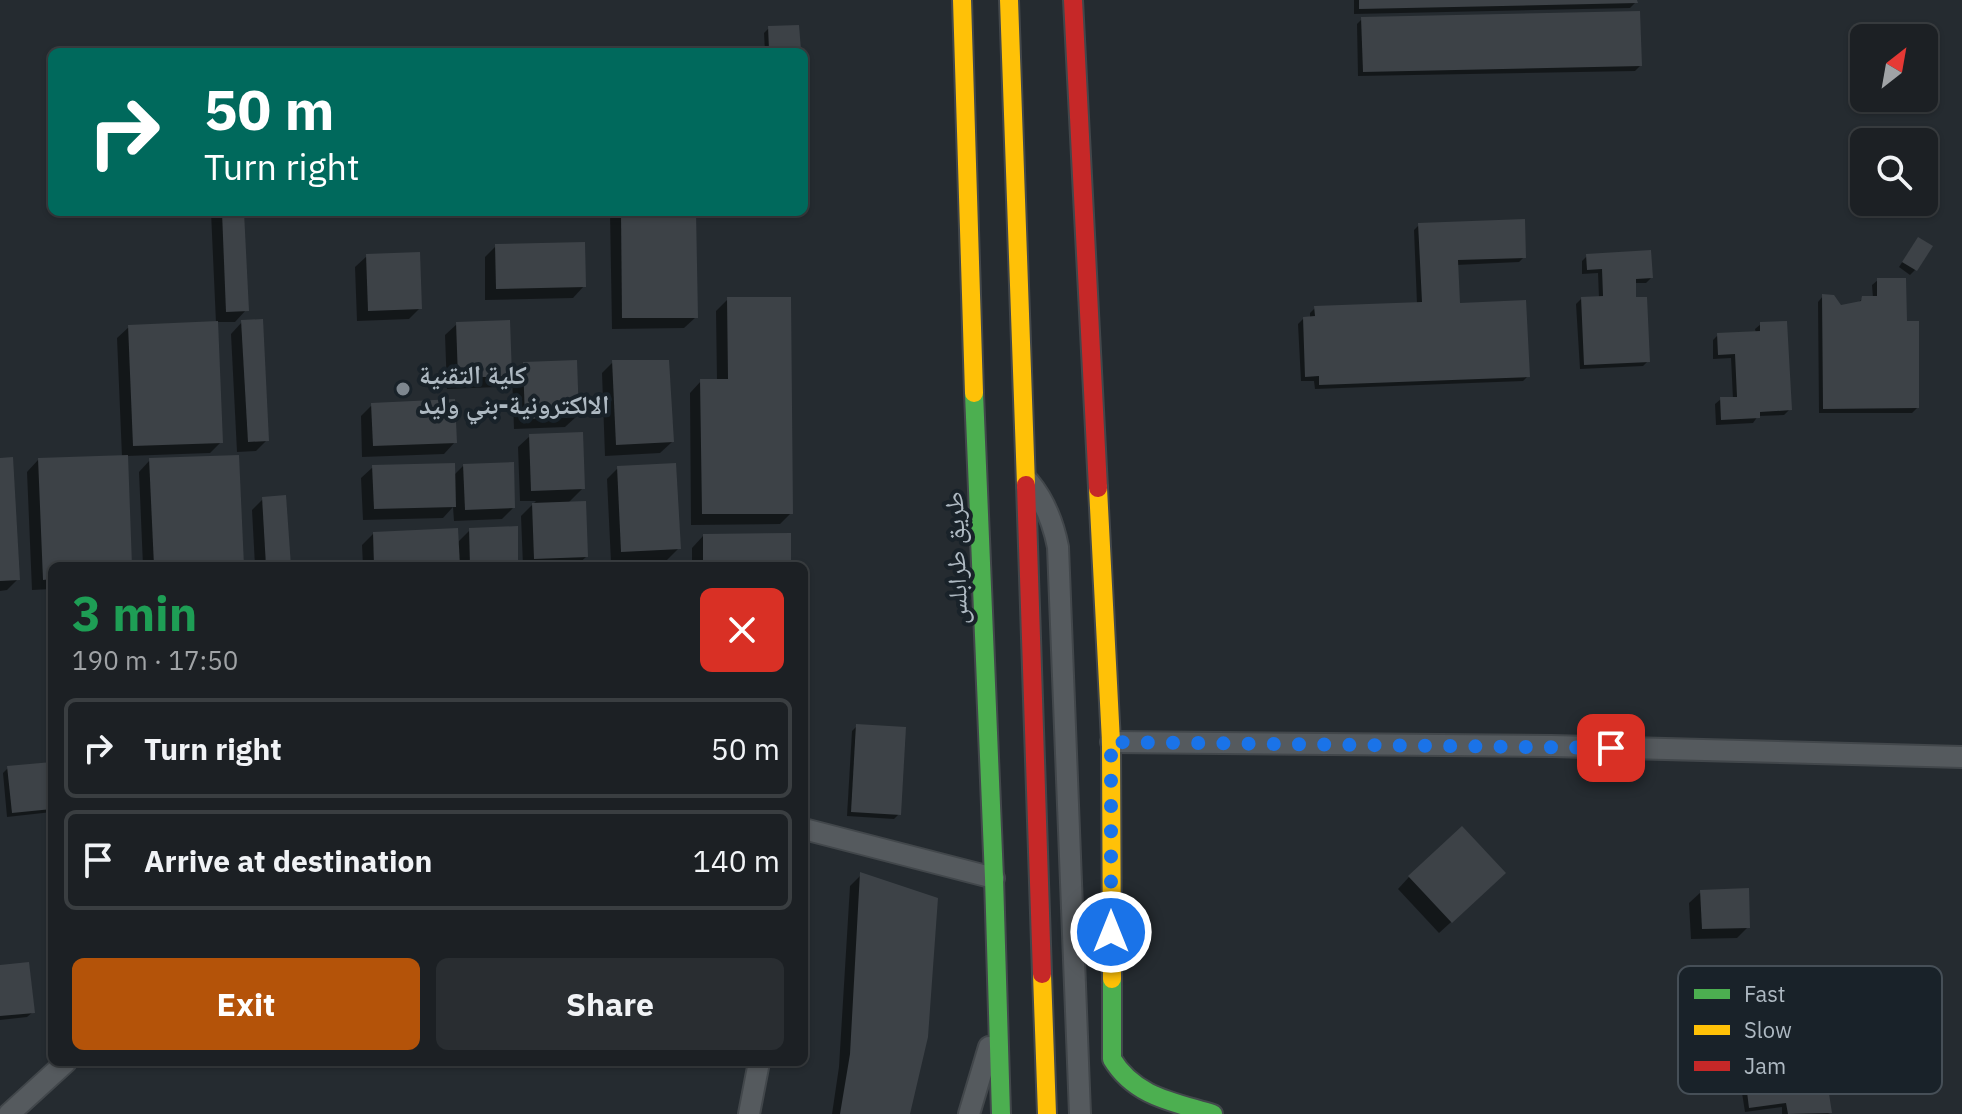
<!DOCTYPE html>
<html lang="en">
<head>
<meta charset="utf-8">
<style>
	body { margin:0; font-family:"IBM Plex Sans","Noto Naskh Arabic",sans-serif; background:#292d31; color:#f1f3f6; height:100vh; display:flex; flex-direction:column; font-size:30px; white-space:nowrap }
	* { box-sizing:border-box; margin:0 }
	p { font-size:26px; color:#a0a3a6 }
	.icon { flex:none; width:44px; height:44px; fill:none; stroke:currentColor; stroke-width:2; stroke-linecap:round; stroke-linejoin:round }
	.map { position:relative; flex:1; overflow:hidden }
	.drawer { position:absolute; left:48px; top:562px; width:760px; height:504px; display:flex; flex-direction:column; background:#1c2024; border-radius:12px; box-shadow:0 2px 6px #0004,0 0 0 2px #3a3e41 }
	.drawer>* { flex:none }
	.hud { position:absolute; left:48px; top:48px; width:760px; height:168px; border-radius:12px; box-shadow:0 2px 6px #0004,0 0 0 2px #3a3e41; background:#00695c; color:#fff; overflow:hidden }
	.needle { width:52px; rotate:31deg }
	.tools { position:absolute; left:1850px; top:24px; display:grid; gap:16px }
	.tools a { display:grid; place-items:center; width:88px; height:88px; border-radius:12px; background:#1c2024; box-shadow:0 2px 6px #0004,0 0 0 2px #3a3e41; font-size:40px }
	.pin { position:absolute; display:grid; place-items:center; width:68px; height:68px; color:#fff; margin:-34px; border-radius:16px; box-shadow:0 4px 12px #0006 }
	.me { position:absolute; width:88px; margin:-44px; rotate:0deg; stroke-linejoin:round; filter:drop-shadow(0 0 6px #0008) }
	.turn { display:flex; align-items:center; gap:28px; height:168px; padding:0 24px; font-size:36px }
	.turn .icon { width:104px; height:104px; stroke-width:2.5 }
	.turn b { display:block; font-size:56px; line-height:68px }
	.round { display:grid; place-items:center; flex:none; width:84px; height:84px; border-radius:12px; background:#292d31 }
	.summary { display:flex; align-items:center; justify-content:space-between; height:136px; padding:0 24px }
	h1 { font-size:48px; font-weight:800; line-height:60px; color:#1e9e55 }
	.action { display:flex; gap:16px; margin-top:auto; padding:16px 24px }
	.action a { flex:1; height:92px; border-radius:12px; background:#b45309; color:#fff; font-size:32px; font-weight:800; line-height:92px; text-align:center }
	.action a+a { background:#292d31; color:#f1f3f6 }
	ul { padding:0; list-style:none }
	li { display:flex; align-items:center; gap:24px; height:100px; margin:0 16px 12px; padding:0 8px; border:4px solid #3a3e41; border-radius:12px }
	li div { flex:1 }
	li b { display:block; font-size:30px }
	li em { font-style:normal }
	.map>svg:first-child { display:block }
</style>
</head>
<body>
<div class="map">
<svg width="1962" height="1114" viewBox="0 0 1962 1114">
	<rect width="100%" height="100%" fill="#252b30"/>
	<g fill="#0007">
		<polygon points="1354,0 1635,0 1636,2 1630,8 1354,14"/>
		<polygon points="1362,19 1640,66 1635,71 1358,76 1357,24"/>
		<polygon points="769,28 799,49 797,52 765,52 764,33"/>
		<polygon points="211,212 242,212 246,310 235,322 216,322 221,442 210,453 126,456 130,566 52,566 52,589 32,590 27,472 38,460 122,457 117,338 129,327 216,323"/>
		<polygon points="610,212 694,212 696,317 684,328 612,329"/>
		<polygon points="1419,225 1524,257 1519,262 1456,265 1458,305 1528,376 1523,381 1315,389 1314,381 1301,381 1298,324 1303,319 1310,318 1310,313 1315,308 1417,304 1414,230"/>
		<polygon points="1918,239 1915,270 1910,275 1899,267"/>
		<polygon points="496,246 584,286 573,298 485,300 485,257"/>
		<polygon points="367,256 420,308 409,319 357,321 355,267"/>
		<polygon points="1587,256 1651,278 1646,283 1634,283 1635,299 1648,361 1643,366 1580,369 1576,304 1581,299 1599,298 1598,273 1582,274 1582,261"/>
		<polygon points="1878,280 1917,408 1912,413 1819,413 1818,302 1823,296 1840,307 1857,304 1863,298 1873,298 1872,285"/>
		<polygon points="728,299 791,513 780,524 691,525 690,393 701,381 717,381 716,311"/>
		<polygon points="242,322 267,440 256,451 237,452 231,334"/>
		<polygon points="457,324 510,376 498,387 447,389 445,335"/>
		<polygon points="1761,324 1789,410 1784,415 1758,416 1753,423 1716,425 1715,404 1721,399 1733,399 1731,358 1713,359 1713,340 1718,335 1756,333 1755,329"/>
		<polygon points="613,362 672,442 660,453 605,456 602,373"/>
		<polygon points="524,364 577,416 565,427 514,429 512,375"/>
		<polygon points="372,405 455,442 444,454 362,457 361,416"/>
		<polygon points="530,436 583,488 568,503 586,557 576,566 523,566 521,516 536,501 520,501 518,447"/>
		<polygon points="0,460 18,579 7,590 0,591"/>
		<polygon points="150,460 242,566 143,566 139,472"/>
		<polygon points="463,466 513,508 502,519 454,521 453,507 443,518 363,520 361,478 373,467 453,476"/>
		<polygon points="618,468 679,548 667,560 611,562 607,479"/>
		<polygon points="263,499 289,566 255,566 252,510"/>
		<polygon points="470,530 517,566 363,566 362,545 373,534 457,543"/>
		<polygon points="703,536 789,566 692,566 692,548"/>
		<polygon points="857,726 899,814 894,819 847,816 852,731"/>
		<polygon points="52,764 52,812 7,817 3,773 8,768"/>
		<polygon points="861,875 907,1114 832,1114 839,1067 850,886"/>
		<polygon points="1409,877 1492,885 1439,933 1398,889"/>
		<polygon points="1701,892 1748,927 1737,938 1691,939 1689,903"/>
		<polygon points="0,967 33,1012 27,1017 0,1020"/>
		<polygon points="1743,1062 1796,1086 1830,1113 1828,1114 1782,1114 1782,1107 1745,1112 1738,1067"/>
	</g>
	<g fill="#3d4247">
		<polygon points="1359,0 1637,0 1638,3 1359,9"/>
		<polygon points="1640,11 1642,66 1363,72 1361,17"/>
		<polygon points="799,25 801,50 769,50 768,26"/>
		<polygon points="222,212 244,212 249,311 226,312"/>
		<polygon points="621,212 696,212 698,318 622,318"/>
		<polygon points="1525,219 1526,258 1458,260 1460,303 1526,300 1530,377 1319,385 1319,376 1305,377 1303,317 1315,316 1314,306 1422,302 1418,223"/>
		<polygon points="1918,237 1933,246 1917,271 1902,262"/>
		<polygon points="585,242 586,287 496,289 495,244"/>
		<polygon points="1651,250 1653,278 1636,279 1636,297 1647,297 1650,362 1584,365 1581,297 1603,296 1602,269 1587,270 1586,254"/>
		<polygon points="420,252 422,309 368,311 366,254"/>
		<polygon points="1877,278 1906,278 1907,321 1919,321 1919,408 1823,409 1822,294 1834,295 1841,305 1861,301 1862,296 1877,296"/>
		<polygon points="727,297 791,297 793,514 702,514 700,379 728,379"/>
		<polygon points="263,319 269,441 248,442 241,320"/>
		<polygon points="510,320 512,376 458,378 456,322"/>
		<polygon points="218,321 223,443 133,446 128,325"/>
		<polygon points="1787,321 1792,410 1760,412 1760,418 1721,420 1720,397 1737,397 1735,354 1718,355 1717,333 1760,331 1760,322"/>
		<polygon points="577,360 579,417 525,419 523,362"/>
		<polygon points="612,360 669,360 674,442 616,445"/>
		<polygon points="455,399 457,443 373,446 371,403"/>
		<polygon points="583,432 585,489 531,491 529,434"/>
		<polygon points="128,455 132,566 52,566 52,579 43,580 38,458"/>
		<polygon points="239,455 244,566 154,566 149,458"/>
		<polygon points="13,457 20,580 0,581 0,458"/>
		<polygon points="514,462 515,508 465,510 463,464"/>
		<polygon points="455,463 456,507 374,509 372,465"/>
		<polygon points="676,463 681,549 621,552 617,466"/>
		<polygon points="286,495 291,566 266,566 262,497"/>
		<polygon points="586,501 588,557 534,559 532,503"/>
		<polygon points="518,526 518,566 470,566 469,528"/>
		<polygon points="458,528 460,566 374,566 373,532"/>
		<polygon points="791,533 791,566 703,566 703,534"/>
		<polygon points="856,724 906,727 901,815 851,812"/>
		<polygon points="52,762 52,809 12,813 7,766"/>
		<polygon points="1462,826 1506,873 1452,923 1408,876"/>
		<polygon points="860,872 938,898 928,1037 910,1114 840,1114 850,1054"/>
		<polygon points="1749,888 1750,928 1702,929 1700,890"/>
		<polygon points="29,962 35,1013 0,1016 0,965"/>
		<polygon points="1793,1053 1798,1084 1827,1081 1832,1113 1788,1114 1786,1103 1749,1108 1743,1060"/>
	</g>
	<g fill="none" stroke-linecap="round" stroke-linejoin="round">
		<g stroke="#42474b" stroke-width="24">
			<g id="street">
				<path d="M1029 482C1045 501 1053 522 1058 547L1080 1114"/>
				<polyline points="1111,742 1552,746 1962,757"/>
				<polyline points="804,829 994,878"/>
				<polyline points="9,1114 66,1062"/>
				<polyline points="749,1114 759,1062"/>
				<polyline points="969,1114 989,1047"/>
			</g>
		</g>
		<g stroke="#42474b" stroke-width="22">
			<g id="fast">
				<polyline points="974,393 994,878 1001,1114"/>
				<path d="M1112 979V1059C1135 1097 1174 1102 1213 1114"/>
			</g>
		</g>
		<g stroke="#42474b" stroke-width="22">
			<g id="slow">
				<polyline points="962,0 974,393"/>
				<polyline points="1009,0 1026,485"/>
				<polyline points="1098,488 1111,742 1112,979"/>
				<polyline points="1042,974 1047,1114"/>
			</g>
		</g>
		<g stroke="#42474b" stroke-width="22">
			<g id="jam">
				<polyline points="1073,0 1098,488"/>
				<polyline points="1026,485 1042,974"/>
			</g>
		</g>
		<use href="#street" stroke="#555a5e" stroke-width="20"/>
		<use href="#fast" stroke="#4caf50" stroke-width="18"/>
		<use href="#slow" stroke="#ffc107" stroke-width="18"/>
		<use href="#jam" stroke="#c62828" stroke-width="18"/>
	</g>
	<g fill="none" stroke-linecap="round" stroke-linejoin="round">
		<polyline stroke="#1a73e8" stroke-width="14" stroke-dasharray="0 25.2" points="1111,932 1111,742 1611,748"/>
	</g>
	<circle fill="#7e878f" stroke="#192229" stroke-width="3" cx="403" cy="389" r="8"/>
	<g text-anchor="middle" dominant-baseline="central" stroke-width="8" stroke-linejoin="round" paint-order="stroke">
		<g font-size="26" font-weight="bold" fill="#aeb9c2" stroke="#192229" text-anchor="start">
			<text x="419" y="374">كلية التقنية<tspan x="419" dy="30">الالكترونية-بني وليد</tspan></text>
		</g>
		<g font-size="26" fill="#aeb9c2" stroke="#192229">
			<text transform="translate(955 558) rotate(-92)">طريق طرابلس</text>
		</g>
	</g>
	<rect x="1678" y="966" width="264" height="128" rx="12" fill="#192229" stroke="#464f57" stroke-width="2"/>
	<rect x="1694" y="989" width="36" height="10" fill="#4caf50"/>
	<rect x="1694" y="1025" width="36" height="10" fill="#ffc107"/>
	<rect x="1694" y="1061" width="36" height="10" fill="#c62828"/>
	<g font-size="22" fill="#aeb9c2">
		<text x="1744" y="1002">Fast</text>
		<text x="1744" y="1038">Slow</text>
		<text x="1744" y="1074">Jam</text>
	</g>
</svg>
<div class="tools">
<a><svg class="needle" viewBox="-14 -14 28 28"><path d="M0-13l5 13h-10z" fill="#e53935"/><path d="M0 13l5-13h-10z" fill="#a0a3a6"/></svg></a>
<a><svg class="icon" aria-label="search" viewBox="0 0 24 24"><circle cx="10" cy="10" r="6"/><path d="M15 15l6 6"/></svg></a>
</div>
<div class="pin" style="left:1611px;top:748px;background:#d93025"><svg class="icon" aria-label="arrive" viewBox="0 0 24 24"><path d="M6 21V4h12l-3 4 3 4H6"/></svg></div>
<svg class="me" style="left:1111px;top:932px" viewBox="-20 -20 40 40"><circle r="17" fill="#1a73e8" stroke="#fff" stroke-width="3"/><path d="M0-11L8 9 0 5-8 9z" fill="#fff"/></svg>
<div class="hud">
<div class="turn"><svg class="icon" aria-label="right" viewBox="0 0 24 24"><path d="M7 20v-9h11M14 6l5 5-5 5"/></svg><div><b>50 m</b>Turn right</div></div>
</div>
<section class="drawer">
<div class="summary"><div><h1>3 min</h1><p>190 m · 17:50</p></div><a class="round" style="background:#d93025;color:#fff"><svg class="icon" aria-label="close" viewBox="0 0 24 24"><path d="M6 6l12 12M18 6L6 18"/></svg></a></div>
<ul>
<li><svg class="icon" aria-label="right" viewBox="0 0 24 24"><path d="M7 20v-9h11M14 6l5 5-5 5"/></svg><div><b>Turn right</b></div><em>50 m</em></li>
<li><svg class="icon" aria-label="arrive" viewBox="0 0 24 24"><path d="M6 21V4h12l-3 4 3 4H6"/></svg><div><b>Arrive at destination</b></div><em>140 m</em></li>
</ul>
<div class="action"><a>Exit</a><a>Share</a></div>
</section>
</div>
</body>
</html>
